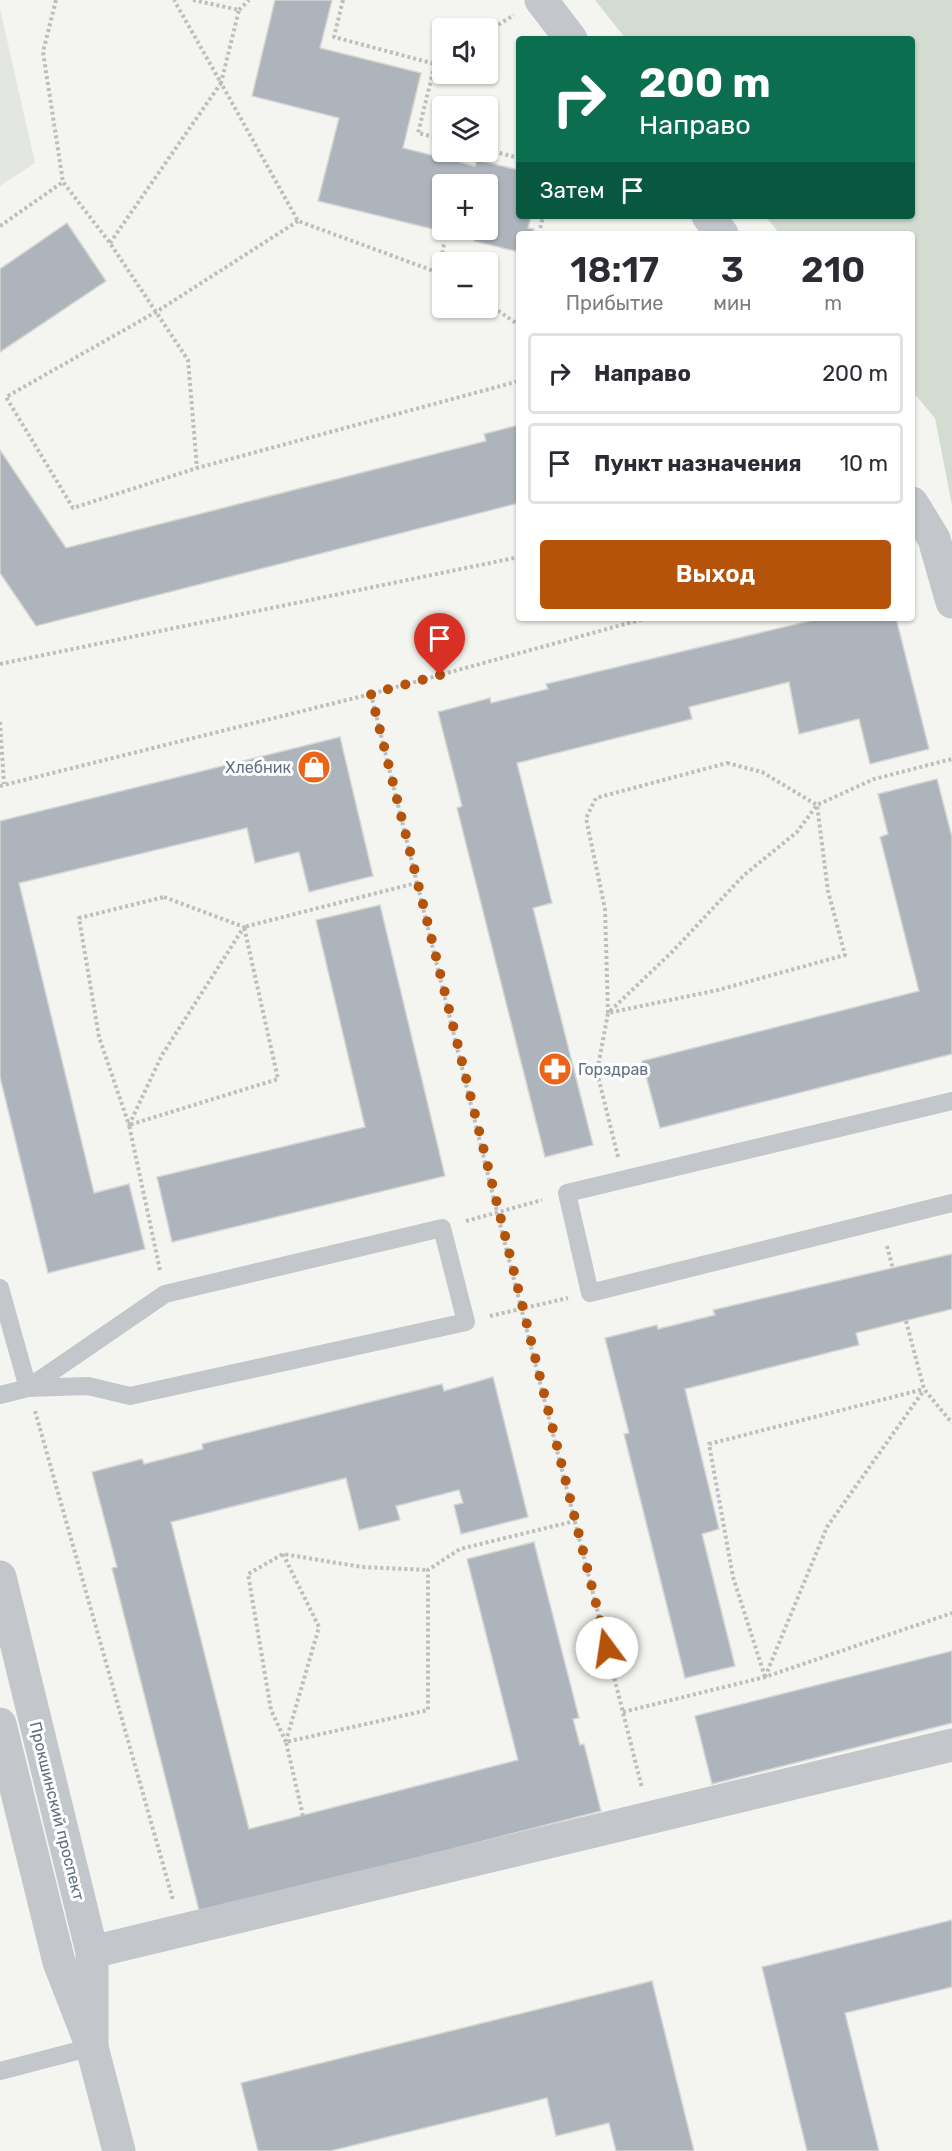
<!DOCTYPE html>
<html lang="ru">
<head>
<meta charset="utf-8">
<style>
	body { margin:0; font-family:Rubik,sans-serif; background:#f2f2f3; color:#2b2b33; height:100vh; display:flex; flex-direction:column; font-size:22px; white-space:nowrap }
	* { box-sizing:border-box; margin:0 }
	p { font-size:20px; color:#7c7c81 }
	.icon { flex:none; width:33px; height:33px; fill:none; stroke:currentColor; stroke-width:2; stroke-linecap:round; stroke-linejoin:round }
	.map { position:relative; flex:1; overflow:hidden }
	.drawer { position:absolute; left:516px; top:231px; width:399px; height:390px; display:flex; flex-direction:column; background:#fff; border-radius:6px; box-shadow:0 2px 4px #0004 }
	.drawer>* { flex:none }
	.banner { position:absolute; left:516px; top:36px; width:399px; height:183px; border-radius:6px; box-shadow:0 2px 4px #0004; background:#0b6e4f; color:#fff; overflow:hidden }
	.tools { position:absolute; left:432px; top:18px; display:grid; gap:12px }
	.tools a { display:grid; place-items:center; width:66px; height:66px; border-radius:6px; background:#fff; box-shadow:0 2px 4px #0004; font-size:30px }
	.pin { position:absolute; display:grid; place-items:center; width:51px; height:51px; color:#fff; margin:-62px -26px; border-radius:50% 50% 50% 0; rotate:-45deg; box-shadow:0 0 6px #0007 }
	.pin .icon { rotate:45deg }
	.me { position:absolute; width:66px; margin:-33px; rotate:346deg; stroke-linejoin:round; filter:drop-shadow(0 0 4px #0008) }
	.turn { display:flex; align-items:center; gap:21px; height:126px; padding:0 24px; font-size:27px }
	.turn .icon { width:78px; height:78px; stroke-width:2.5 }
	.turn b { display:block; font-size:42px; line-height:51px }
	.then { display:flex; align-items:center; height:57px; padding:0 24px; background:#0003; gap:12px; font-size:22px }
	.eta { display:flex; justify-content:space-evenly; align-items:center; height:102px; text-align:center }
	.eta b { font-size:36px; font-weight:600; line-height:42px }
	.action { display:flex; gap:12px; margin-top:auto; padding:12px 24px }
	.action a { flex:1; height:69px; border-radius:6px; background:#b45309; color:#fff; font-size:24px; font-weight:600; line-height:69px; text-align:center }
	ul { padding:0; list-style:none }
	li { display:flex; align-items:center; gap:18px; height:81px; margin:0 12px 9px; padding:0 12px; border:3px solid #e1e1e2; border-radius:6px }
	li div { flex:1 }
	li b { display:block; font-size:22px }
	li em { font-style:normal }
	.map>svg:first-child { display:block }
</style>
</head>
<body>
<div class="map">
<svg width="952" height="2151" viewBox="0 0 952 2151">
	<rect width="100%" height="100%" fill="#f4f4f0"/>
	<polygon fill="#e4e6e3" points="0,9 35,163 0,186"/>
	<polygon fill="#d4dcd1" points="595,0 952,0 952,505 935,418 912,391 912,234 780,234 765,216 912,216 912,39 626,39"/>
	<g fill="#aeb4bb" stroke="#d5d5d3" stroke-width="1.5">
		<polygon points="275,0 332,0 320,48 421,73 403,148 475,166 477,160 519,170 519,216 531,216 528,228 534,229 533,234 519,234 519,252 474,241 476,236 460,232 461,230 488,230 488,184 442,184 442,222 439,222 437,230 318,201 339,118 252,96"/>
		<polygon points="67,223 106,281 0,352 0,269"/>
		<polygon points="519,425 519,503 36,626 0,573 0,450 66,548 486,441 484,434"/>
		<polygon points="822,618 896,618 929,749 870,764 859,719 799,734 789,682 689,707 692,719 517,763 552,903 533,908 593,1145 545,1157 457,808 462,806 438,712 490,698 491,703 548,689 546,684"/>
		<polygon points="340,737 373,876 309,892 299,852 255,863 247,828 19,883 94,1193 129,1184 145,1249 48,1273 0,1077 0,821"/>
		<polygon points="937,779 952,837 952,1054 660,1128 642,1061 919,991 880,837 888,834 878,794"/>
		<polygon points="380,905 445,1176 172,1242 157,1177 365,1127 316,920"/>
		<polygon points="952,1254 952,1309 856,1333 859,1345 685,1389 719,1529 702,1534 735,1666 685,1678 624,1434 629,1433 605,1338 657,1325 658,1329 715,1315 713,1310"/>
		<polygon points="493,1377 528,1517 461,1534 454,1505 463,1503 459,1490 396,1506 400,1520 359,1530 346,1478 171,1522 249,1829 518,1760 467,1559 534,1542 579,1718 573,1719 580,1745 584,1744 601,1811 200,1914 112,1568 117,1567 92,1472 142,1459 144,1464 203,1449 202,1444 442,1384 444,1391"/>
		<polygon points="952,1651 952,1723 712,1784 695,1716"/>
		<polygon points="952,1920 952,1987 845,2013 879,2151 807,2151 762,1967"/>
		<polygon points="652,1981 694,2151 616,2151 609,2123 556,2136 547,2098 330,2151 258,2151 241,2083"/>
	</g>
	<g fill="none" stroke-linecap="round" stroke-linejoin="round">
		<g stroke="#bdbec1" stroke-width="4" stroke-dasharray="3 3" stroke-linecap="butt">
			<polyline points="56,0 43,52 63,182 110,243 188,360 197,468"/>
			<polyline points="193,0 239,10 221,83 298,221 442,274"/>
			<polyline points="343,0 334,37 435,64 418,133 442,139"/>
			<polyline points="239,10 249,0"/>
			<polyline points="488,31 514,15"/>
			<polyline points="435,64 442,59"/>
			<polyline points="488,150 519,158"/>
			<polyline points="298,221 156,312 6,397 73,508 197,468 519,381"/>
			<polyline points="0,226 63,182"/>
			<polyline points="539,234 543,216"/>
			<polyline points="110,243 221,83 174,0"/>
			<polyline points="439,271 444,244"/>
			<polyline points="488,304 519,325"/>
			<polyline points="0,664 519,557"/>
			<polyline points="371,694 497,1212 642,1788"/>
			<polyline points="0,722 4,784"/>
			<polygon points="727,763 762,772 817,805 797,832 743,876 673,951 608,1013 605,909 586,818 596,798"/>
			<polyline points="0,786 371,694 647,618"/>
			<polygon points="164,897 244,927 162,1055 129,1125 99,1037 79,918"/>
			<polyline points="618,1157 597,1072 608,1013 718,990 845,955 828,891 817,805 874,779 952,759"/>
			<polyline points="466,1221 542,1200"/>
			<polyline points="887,1246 893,1269"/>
			<polyline points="160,1270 129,1125 278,1079 244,927 416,883"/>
			<polyline points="490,1316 568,1298"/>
			<polyline points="906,1321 924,1389 952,1423"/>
			<polyline points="35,1411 173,1900"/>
			<polyline points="283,1554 319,1627 286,1741"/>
			<polyline points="765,1677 733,1577 709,1444 924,1389"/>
			<polyline points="765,1677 827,1527 924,1390"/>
			<polyline points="623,1712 765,1677 952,1613"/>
			<polyline points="286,1742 271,1710 248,1574 283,1554 362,1567 428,1570"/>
			<polyline points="303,1816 286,1742 428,1710 428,1570 460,1549 575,1521"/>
		</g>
		<g stroke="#c3c6ca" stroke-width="18">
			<polyline points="952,1101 567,1193 590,1293 952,1203"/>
			<polygon points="442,1228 466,1322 130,1396 88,1386 28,1388 165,1294"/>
			<polyline points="0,1288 28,1388 0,1395"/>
			<polyline points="0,2071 92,2047"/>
		</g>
		<g stroke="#c3c6ca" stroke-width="33">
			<polyline points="541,0 571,39"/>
			<polyline points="708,216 722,234"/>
			<polyline points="912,503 934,539 952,602"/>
			<polyline points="0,1577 92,1952 92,2047"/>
			<polyline points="0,1724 59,1962 92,2047 119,2151"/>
			<polyline points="92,1952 952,1745"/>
		</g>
	</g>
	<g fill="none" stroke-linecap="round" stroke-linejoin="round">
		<polyline stroke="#b45309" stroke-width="10" stroke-dasharray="0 18" points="440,675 371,694 607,1648"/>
	</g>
	<defs>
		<g id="shop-disc" transform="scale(1.725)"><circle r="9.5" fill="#ed6317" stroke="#fff"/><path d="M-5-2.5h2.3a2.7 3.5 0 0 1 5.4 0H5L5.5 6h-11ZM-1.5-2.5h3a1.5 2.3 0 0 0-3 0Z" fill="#fff"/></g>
		<g id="pharmacy-disc" transform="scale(1.725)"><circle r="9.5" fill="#ed6317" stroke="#fff"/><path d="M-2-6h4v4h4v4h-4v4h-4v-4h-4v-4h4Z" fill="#fff"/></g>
	</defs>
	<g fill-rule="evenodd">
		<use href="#shop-disc" x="314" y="767"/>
		<use href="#pharmacy-disc" x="555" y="1069"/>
	</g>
	<g text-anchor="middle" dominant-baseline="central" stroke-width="6" stroke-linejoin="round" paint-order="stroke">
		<g font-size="16" fill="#617083" stroke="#fff" text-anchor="end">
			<text x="291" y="767">Хлебник</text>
			<text x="578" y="1069" text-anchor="start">Горздрав</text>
		</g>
		<g font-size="16" fill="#617083" stroke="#fff">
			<text transform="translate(57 1811) rotate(76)">Прокшинский проспект</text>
		</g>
	</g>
</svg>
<div class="tools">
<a><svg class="icon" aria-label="sound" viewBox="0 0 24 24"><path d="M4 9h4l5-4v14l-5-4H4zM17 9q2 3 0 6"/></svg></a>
<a><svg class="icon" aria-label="layers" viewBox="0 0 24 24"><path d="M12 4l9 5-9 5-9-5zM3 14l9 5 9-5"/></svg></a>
<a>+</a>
<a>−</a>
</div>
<div class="pin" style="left:440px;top:675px;background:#d93025"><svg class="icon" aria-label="arrive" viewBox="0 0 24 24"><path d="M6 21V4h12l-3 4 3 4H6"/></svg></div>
<svg class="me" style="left:607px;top:1648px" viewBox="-20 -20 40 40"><circle r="19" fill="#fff"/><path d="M0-13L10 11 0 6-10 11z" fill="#b45309"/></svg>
<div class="banner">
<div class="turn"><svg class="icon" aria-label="right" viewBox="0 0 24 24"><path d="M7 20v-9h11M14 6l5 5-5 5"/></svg><div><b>200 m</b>Направо</div></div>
<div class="then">Затем<svg class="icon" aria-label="arrive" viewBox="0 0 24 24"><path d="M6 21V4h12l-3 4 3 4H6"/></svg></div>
</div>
<section class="drawer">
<div class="eta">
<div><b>18:17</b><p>Прибытие</p></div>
<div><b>3</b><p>мин</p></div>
<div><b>210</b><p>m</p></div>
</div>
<ul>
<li><svg class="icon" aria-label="right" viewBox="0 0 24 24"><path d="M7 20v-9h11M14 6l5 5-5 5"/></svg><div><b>Направо</b></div><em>200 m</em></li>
<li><svg class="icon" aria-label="arrive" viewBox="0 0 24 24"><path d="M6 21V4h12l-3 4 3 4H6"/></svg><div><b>Пункт назначения</b></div><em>10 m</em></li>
</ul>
<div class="action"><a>Выход</a></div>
</section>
</div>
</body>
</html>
